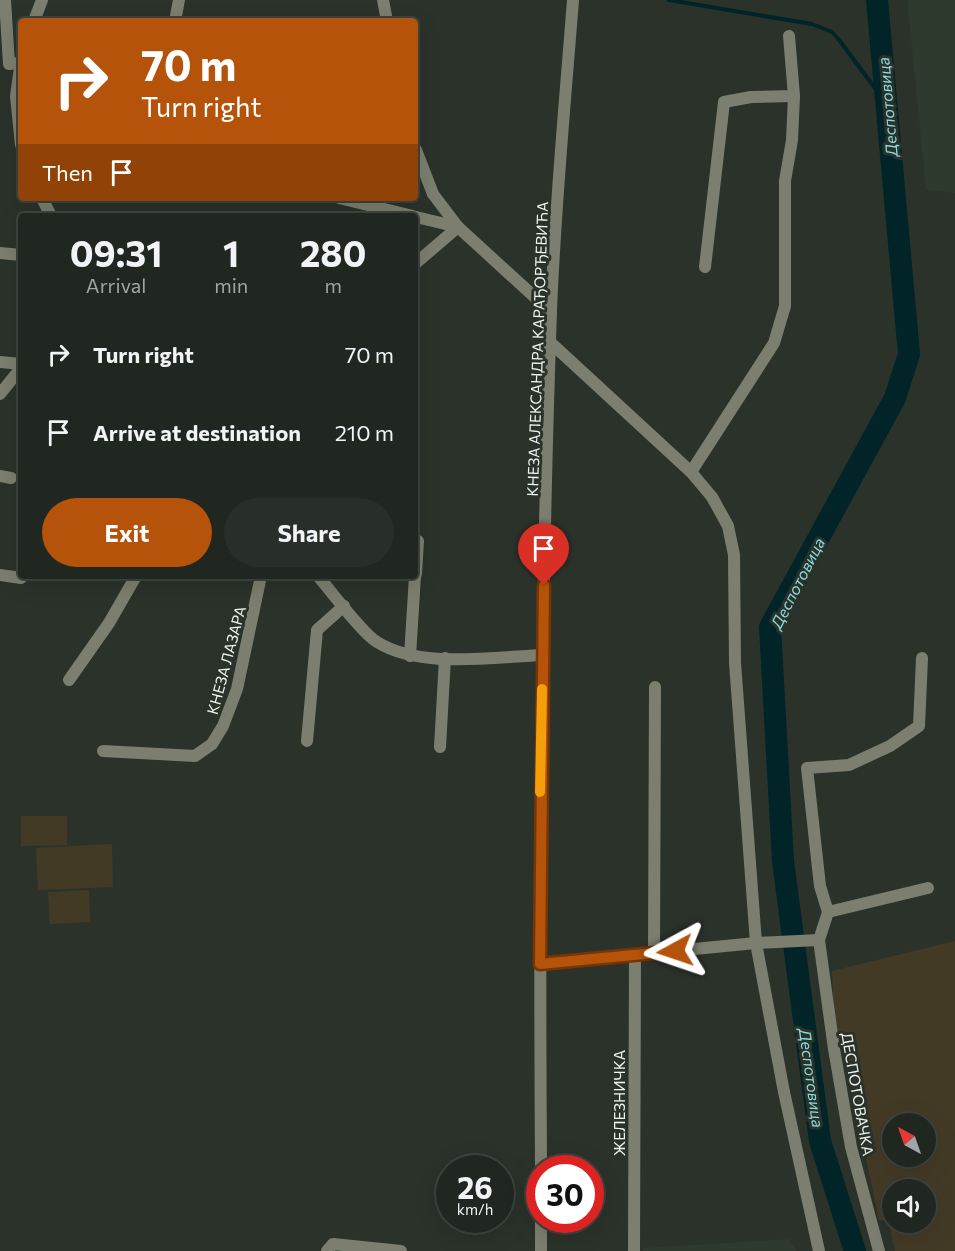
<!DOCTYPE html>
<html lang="en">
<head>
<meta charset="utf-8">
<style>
	body { margin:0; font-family:Commissioner,sans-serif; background:#282e29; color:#f1f3f6; height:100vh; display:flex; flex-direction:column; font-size:22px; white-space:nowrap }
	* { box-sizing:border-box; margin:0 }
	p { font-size:20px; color:#a2a5a5 }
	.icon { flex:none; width:33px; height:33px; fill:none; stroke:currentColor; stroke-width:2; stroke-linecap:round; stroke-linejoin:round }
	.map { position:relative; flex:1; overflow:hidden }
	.drawer { position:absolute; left:18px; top:213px; width:400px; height:366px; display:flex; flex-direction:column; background:#202620; border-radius:6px; box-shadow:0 6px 24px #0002,0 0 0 2px #3d433e }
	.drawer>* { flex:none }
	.guide { position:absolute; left:18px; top:18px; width:400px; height:183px; border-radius:6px; box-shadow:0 6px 24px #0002,0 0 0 2px #3d433e; background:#b45309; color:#fff; overflow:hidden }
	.needle { width:39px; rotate:320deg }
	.controls { position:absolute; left:882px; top:1113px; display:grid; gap:12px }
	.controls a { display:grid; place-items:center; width:54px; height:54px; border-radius:50%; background:#202620; box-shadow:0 6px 24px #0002,0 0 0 2px #3d433e; font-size:30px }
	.speed { position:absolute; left:436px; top:1155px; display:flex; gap:12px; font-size:30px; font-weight:700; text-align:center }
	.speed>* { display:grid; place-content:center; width:78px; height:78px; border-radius:50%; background:#202620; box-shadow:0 6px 24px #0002,0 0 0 2px #3d433e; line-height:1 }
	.speed small { font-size:15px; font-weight:400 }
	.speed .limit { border:9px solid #d22; background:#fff; color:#111 }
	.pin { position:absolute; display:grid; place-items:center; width:51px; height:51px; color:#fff; margin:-62px -26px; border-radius:50% 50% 50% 0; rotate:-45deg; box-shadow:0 0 6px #0007 }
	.pin .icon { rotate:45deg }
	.me { position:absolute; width:66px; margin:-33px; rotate:265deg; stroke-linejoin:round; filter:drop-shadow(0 0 4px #0008) }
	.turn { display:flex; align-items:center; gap:21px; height:126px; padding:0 24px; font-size:27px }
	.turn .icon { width:78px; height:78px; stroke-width:2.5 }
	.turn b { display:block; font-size:42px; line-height:51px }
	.then { display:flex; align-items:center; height:57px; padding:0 24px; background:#0003; gap:12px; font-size:22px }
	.eta { display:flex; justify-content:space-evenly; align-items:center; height:102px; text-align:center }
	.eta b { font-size:36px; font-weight:700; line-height:42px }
	.button { display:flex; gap:12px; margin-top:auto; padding:12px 24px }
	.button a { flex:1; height:69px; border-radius:36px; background:#b45309; color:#fff; font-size:24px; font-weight:700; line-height:69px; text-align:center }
	.button a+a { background:#282e29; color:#f1f3f6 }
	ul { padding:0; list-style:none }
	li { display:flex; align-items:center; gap:18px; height:78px; padding:0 24px }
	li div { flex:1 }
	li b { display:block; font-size:22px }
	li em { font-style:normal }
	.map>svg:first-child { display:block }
</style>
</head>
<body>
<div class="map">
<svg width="955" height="1251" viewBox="0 0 955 1251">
	<rect width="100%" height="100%" fill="#2b322a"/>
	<g fill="#2d3a2d">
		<polygon points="907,0 955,0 955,193 926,190"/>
		<polygon points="789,1239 796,1251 643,1251 643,1248"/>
	</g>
	<g fill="#433a26" fill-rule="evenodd">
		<polygon points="21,816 67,816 67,845 21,846"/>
		<polygon points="112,844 113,887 38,890 36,848"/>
		<polygon points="89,890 90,922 50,924 48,892"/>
		<path d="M955 941V1251H895L888 1221 879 1220 834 1011 832 971ZM892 1124H926V1156H892ZM892 1190H926V1222H892Z"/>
	</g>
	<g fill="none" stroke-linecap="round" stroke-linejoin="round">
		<polyline stroke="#002427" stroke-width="4" points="669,0 812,24 832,32 840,41 886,103"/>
		<polyline stroke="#002427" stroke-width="22" points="855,1251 820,1141 783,861 770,627 895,398 909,354 877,0"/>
		<g stroke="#7c7f6f" stroke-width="12">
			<polyline points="5,0 9,64 21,63"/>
			<polyline points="383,0 387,21"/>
			<polyline points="34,21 42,0"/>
			<polyline points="175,21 179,0"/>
			<polyline points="21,60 16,96 21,145"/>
			<polyline points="416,150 433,194 458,227 551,312"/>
			<polyline points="42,198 51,216"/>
			<polyline points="339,198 413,216"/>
			<polyline points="416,217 458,227"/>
			<polyline points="0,253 21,255"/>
			<polyline points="416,263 458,227"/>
			<polyline points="705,267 724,102 751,97 794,96 789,36"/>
			<polyline points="551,343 691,472 712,497 728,526 734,555 735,663 756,943 784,1092 819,1251"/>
			<polyline points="0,362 21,364"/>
			<polyline points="0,394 21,368"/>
			<polyline points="691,472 774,343 785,306 785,181 792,140 794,96"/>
			<polyline points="0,476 11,478"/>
			<polyline points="416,574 418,541"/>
			<polyline points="0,575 21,578"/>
			<path d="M318 576C331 591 363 634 377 642 420 669 493 657 542 655"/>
			<polyline points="410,656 415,576"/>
			<polyline points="69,680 109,623 136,576"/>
			<polyline points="307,741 317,630 344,606"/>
			<polyline points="440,747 445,658"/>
			<polyline points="103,751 195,756 212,744 223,726 237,689 261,576"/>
			<polyline points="828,912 928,888"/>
			<polyline points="654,954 655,687"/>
			<polyline points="540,964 756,943 819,940"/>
			<polyline points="327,1251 333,1244 401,1251"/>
			<polyline points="634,1251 635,955"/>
			<polyline points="879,1251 851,1147 834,1049 819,940 828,912 820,886 807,768 849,765 890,746 919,726 922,658"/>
		</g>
		<g stroke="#7c7f6f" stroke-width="12">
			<path d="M541 1168C539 882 541 597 551 311 555 207 565 103 573 0"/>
			<polyline points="541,1220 541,1251"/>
		</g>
	</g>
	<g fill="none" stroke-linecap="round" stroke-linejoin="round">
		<g stroke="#753606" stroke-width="15">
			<polyline id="route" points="544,585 540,964 675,951"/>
		</g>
		<use href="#route" stroke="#b45309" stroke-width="10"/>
		<polyline stroke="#f59e0b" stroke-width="10" points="540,792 542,689"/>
	</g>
	<g text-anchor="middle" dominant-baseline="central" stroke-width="6" stroke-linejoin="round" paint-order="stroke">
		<g font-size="15" fill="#eef3ee" stroke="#2b322a">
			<text transform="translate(537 349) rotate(-88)">КНЕЗА АЛЕКСАНДРА КАРАЂОРЂЕВИЋА</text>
			<text transform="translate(226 660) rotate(-75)">КНЕЗА ЛАЗАРА</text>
			<text transform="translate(858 1094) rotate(80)">ДЕСПОТОВАЧКА</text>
			<text transform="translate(619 1103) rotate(-90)">ЖЕЛЕЗНИЧКА</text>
		</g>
		<g font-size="16" font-style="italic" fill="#89dbe1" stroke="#2b322a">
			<text transform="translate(887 107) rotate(-95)">Деспотовица</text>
			<text transform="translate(797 583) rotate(-63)">Деспотовица</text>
			<text transform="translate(812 1078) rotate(82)">Деспотовица</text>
		</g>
	</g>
</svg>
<div class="controls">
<a><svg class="needle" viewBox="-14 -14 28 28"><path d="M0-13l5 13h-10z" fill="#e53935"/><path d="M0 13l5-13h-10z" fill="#a2a5a5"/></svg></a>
<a><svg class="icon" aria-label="sound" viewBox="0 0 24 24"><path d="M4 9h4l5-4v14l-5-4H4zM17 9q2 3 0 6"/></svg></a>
</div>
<div class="speed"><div>26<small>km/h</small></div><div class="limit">30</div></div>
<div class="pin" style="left:544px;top:585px;background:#d93025"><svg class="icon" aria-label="arrive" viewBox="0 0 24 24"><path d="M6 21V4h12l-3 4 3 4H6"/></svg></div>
<svg class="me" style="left:675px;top:951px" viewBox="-20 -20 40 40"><path d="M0-17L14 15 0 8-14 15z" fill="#b45309" stroke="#fff" stroke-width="4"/></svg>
<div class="guide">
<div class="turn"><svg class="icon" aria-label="right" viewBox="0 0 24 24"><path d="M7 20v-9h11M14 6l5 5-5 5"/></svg><div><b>70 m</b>Turn right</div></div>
<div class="then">Then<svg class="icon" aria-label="arrive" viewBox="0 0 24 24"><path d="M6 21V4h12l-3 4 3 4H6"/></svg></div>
</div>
<section class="drawer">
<div class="eta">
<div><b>09:31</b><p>Arrival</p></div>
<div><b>1</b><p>min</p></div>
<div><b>280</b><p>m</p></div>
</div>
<ul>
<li><svg class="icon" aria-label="right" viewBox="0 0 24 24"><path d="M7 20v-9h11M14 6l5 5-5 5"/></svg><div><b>Turn right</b></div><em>70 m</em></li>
<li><svg class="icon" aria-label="arrive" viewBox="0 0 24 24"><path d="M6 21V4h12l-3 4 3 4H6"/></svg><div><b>Arrive at destination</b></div><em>210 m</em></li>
</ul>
<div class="button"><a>Exit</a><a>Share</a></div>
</section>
</div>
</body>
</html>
